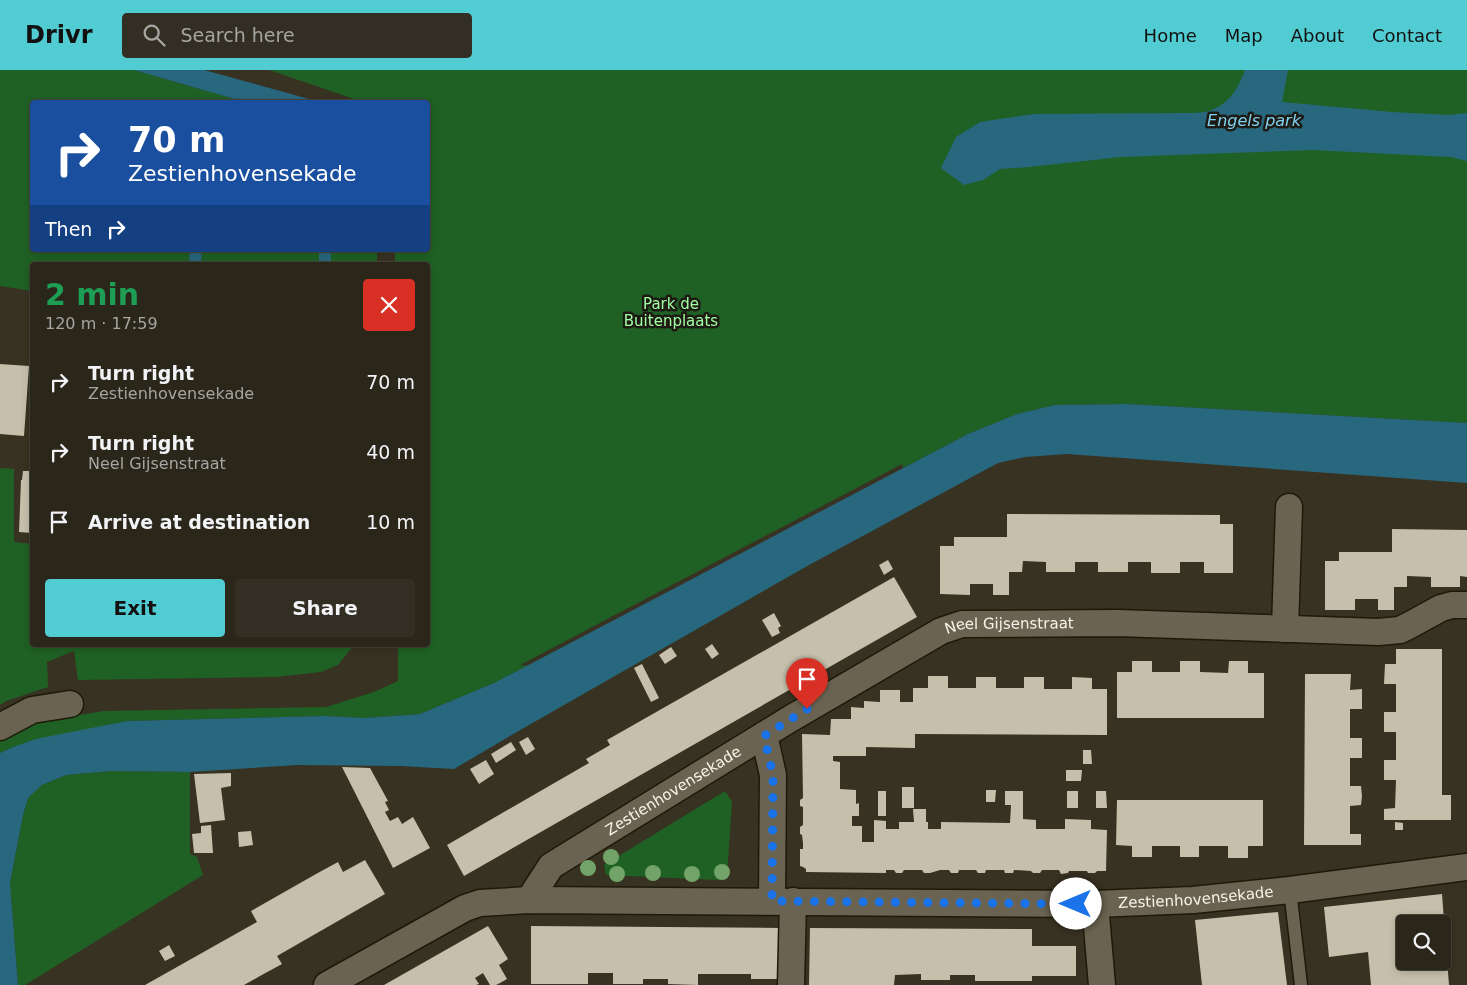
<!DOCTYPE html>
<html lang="en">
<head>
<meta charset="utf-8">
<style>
	body { margin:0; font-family:"DejaVu Sans",sans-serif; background:#322e23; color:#f1f3f6; height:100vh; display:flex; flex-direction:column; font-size:19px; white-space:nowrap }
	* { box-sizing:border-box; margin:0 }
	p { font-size:16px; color:#a5a5a2 }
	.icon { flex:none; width:28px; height:28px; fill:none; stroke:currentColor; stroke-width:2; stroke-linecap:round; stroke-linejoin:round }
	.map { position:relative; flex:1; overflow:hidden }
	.drawer { position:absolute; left:30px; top:192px; width:400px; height:385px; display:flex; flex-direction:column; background:#2a261a; border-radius:5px; box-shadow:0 2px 8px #0003,0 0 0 1px #464339 }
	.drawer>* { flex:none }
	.top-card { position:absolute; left:30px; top:30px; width:400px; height:152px; border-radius:5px; box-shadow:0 2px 8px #0003,0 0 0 1px #464339; background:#1a4fa0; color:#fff; overflow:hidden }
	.fabs { position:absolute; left:1396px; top:845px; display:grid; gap:10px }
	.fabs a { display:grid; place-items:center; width:55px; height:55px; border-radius:5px; background:#2a261a; box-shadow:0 2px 8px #0003,0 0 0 1px #464339; font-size:25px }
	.pin { position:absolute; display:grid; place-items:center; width:42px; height:42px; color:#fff; margin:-51px -21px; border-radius:50% 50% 50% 0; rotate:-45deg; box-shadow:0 0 5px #0007 }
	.pin .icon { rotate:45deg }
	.me { position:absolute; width:55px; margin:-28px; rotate:270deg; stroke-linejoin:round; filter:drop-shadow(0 0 4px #0008) }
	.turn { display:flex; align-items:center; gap:18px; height:105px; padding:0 15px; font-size:22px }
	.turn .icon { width:65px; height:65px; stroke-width:2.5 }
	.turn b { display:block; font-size:35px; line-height:42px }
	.then { display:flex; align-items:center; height:48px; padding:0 15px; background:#0003; gap:10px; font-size:19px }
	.round { display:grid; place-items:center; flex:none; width:52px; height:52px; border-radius:5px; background:#322e23 }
	.overview { display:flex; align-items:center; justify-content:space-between; height:85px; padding:0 15px }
	h1 { font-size:30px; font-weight:700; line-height:38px; color:#1e9e55 }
	.cta { display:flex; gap:10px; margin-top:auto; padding:10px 15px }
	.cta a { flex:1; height:58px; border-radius:5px; background:#51ccd2; color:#111; font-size:20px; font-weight:700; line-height:58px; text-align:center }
	.cta a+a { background:#322e23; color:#f1f3f6 }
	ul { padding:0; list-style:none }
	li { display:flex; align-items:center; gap:15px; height:70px; padding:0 15px }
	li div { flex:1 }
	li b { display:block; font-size:19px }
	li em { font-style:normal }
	header { display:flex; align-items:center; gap:30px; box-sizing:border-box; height:70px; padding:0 25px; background:#51ccd2; color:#111 }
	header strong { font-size:24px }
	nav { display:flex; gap:28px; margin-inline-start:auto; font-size:18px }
	.search { width:350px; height:45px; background:#322e23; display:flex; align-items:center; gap:12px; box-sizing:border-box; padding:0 18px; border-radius:5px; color:#a5a5a2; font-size:19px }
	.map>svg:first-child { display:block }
</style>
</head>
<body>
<header>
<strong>Drivr</strong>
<div class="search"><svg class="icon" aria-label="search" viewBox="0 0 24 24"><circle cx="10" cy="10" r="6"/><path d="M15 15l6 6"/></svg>Search here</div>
<nav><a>Home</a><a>Map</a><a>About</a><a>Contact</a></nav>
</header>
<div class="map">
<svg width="1467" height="915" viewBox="0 0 1467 915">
	<rect width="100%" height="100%" fill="#383222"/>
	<g fill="#1f6124">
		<polygon points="0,0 134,0 245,32 32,32 32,180 190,180 189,195 32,195 32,221 0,216"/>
		<polygon points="269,0 1467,0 1467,353 1128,334 1055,335 1017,344 968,364 903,398 902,394 520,595 527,596 494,613 420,644 365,648 324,646 127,651 13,677 0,683 0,670 35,652 104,641 326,637 374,622 398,611 398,575 428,575 428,195 395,195 395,180 428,180 428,32 363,32"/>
		<polygon points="202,180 319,180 319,195 201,195"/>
		<rect x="331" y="180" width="46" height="15"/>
		<polygon points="0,398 14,399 14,472 32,474 32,575 354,575 338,595 321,602 276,607 78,610 74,581 47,592 48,617 6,631 0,635"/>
		<polygon points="111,701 190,702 190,784 197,787 203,805 25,915 18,915 10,813 23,745 28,728 42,715 66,705"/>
		<polygon points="725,721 732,732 727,807 719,810 606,805 604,795"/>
	</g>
	<g fill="#28687f">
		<polygon points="134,0 204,0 320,32 245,32"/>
		<path d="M1245 0H1288L1282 32 1392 42 1447 45 1467 43V91L1450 87 1313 80 1121 87 1029 97 1000 99 983 110 964 115 941 98 956 67 980 52 1034 44 1184 43C1191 43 1198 43 1205 42 1227 37 1238 20 1245 0Z"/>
		<polygon points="190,180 202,180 201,195 189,195"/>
		<rect x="319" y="180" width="12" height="15"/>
		<polygon points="1128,334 1467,353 1467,413 1067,384 1025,387 998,393 809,495 515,663 454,699 401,696 297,695 190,702 111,701 66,705 42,715 28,728 23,745 10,813 18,915 0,915 0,683 13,677 36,669 127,651 324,646 365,648 420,644 494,613 968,364 1017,344 1055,335"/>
	</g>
	<g fill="#c6bfab" fill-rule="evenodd">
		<polygon points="0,294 29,296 24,366 0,364"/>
		<polygon points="23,401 32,401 32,463 19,462 21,410 22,410"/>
		<polygon points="1007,444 1220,445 1220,454 1233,454 1233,503 1204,503 1204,492 1180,492 1180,503 1151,503 1151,492 1128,492 1128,502 1098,502 1098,492 1075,492 1075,502 1046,502 1046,492 1023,491 1022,502 1009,502 1009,525 993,525 993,514 970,514 970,525 940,524 940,476 954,476 954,467 1007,467"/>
		<polygon points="1392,459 1467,460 1467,507 1460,506 1460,517 1431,517 1431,507 1407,506 1407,517 1394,517 1394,540 1378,540 1378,529 1355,529 1355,540 1325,540 1325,491 1339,491 1339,482 1392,482"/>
		<polygon points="888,490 893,499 884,505 879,495"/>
		<polygon points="894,507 917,547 464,806 447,775 589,693 586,689 610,675 607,670"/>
		<polygon points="774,543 781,556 778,558 780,563 772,567 762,550"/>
		<polygon points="712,574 719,584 712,589 705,579"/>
		<polygon points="671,577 677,586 665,594 659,585"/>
		<polygon points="1396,579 1442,579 1442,725 1451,725 1451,750 1384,750 1384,739 1395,738 1396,710 1384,710 1384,690 1396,690 1396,662 1384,662 1384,642 1396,642 1396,614 1384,614 1385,594 1396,594"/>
		<polygon points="1132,591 1152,591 1152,602 1180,602 1180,591 1200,591 1200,602 1228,603 1229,591 1248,591 1248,603 1264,603 1264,648 1117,648 1117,602 1132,602"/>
		<polygon points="642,594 659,628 651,632 634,598"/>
		<polygon points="1305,604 1351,604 1350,620 1362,619 1362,639 1350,639 1350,668 1362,668 1362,688 1350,688 1350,716 1361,716 1362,726 1361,735 1350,736 1350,764 1361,764 1361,775 1304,775"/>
		<polygon points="928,606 948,606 948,618 976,618 976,607 996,607 996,618 1024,618 1024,607 1044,607 1044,619 1072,619 1072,607 1092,608 1092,619 1107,619 1107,665 915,664 915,678 866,677 866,686 833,686 833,691 840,692 840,719 856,720 856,734 859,733 859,746 852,746 852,756 862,756 862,772 874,772 874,750 886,751 886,759 899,759 899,752 914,752 913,739 926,739 926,752 928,752 928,759 941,759 941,752 1010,753 1011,735 1005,735 1005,721 1023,721 1023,749 1036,750 1036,759 1065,759 1065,749 1091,750 1091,759 1107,760 1106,801 1097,801 1095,803 1088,803 1087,801 1069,801 1068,803 1061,804 1059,800 1042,800 1040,803 1033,803 1031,801 1014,800 1013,803 1005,803 1004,800 986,800 985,803 978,803 976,800 959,800 958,803 951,803 949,800 940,800 930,803 924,803 922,800 904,800 902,803 896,803 894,800 886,800 886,803 806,802 806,799 803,797 800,796 800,779 803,779 803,773 802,765 800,764 800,757 803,755 803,737 800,736 800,730 803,728 802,664 830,665 831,649 851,649 851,637 864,638 864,631 880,632 880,620 900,620 900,632 913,632 913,618 928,618"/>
		<polygon points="528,667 535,679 526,685 519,672"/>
		<polygon points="511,672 516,680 496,693 491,684"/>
		<polygon points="1083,680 1091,680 1092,694 1083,694"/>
		<polygon points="486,690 494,704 479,714 470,699"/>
		<polygon points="342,697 370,698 388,731 385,732 389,740 385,742 390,751 398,747 402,754 413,747 430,778 393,798"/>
		<polygon points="1066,700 1082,700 1081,711 1066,711"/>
		<polygon points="231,703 231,716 221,718 225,750 200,753 194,704"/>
		<rect x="902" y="717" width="12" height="21"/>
		<polygon points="986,720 996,720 995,732 986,732"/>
		<rect x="878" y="721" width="8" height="25"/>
		<rect x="1067" y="721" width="11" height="17"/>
		<polygon points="1096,721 1106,721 1107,738 1096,738"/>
		<polygon points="1117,730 1263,730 1263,776 1248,776 1248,788 1228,788 1228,776 1199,776 1199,787 1180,787 1180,776 1152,776 1152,787 1132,787 1132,776 1116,775"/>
		<polygon points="1395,752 1403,753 1403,760 1395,760"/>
		<polygon points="211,755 213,783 194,783 192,764 201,763 201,756"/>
		<polygon points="251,761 253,775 239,777 238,762"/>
		<polygon points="365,790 385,824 277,886 282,894 260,906 244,915 145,915 257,852 251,841 316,804 338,792 343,802"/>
		<path d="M1442 824 1449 915H1371L1368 882 1329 887 1324 837ZM1405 854H1442V891H1405Z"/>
		<polygon points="1278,842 1287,915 1202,915 1195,850"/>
		<polygon points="488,856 508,889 499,895 507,909 500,913 496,915 490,915 483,903 475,908 479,914 476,915 384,915"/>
		<polygon points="531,856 781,858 780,909 751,909 751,904 698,904 698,915 668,914 668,909 643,909 643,914 613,914 613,903 588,903 588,914 531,914"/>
		<polygon points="810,858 1032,859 1032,876 1076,876 1076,906 1032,906 1032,911 975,911 975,905 950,905 950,910 921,910 921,904 895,905 894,915 809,915"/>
		<polygon points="169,875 175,886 165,891 159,881"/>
	</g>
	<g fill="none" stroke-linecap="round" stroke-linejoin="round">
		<g stroke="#1f190a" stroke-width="15">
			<polyline id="service" points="1290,820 1301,915"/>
		</g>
		<g stroke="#1f190a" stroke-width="29">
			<g id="minor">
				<polyline points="1285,559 1289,437"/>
				<polyline points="0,657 32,640 70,634"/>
				<polyline points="764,665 773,705 772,831"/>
				<path id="s1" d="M529 830 551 796 790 649 941 561 962 554 1117 553 1378 562 1400 560 1410 555 1441 538 1452 535H1467"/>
				<polyline points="1095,834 1102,915"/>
				<path id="s2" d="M327 915 465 838 480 833 529 830 1095 834 1193 830 1290 820 1467 797"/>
				<polyline points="791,915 793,831"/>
			</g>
		</g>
		<use href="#service" stroke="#6a6351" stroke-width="12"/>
		<use href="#minor" stroke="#6a6351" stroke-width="26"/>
	</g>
	<g fill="#72a368">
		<circle cx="611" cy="787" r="8"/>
		<circle cx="588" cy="798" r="8"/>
		<circle cx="722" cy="802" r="8"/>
		<circle cx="653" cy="803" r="8"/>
		<circle cx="617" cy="804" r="8"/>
		<circle cx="692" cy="804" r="8"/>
	</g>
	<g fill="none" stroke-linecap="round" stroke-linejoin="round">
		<polyline stroke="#1a73e8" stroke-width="9" stroke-dasharray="0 16.2" points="807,639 764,666 773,705 772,831 1076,834"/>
	</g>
	<g text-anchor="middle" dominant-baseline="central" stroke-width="5" stroke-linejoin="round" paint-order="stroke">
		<g font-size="15" fill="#a1ffa2" stroke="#1d1a13">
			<text x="671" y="234">Park de<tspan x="671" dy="17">Buitenplaats</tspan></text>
		</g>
		<g font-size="15" fill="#f7f3e9" stroke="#1d1a13">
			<text stroke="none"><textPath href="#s1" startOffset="565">Neel Gijsenstraat</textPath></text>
			<text stroke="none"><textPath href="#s1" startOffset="184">Zestienhovensekade</textPath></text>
			<text stroke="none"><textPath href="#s2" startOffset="890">Zestienhovensekade</textPath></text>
		</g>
		<g font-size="16" font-style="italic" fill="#80d1f2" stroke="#1d1a13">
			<text x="1254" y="50">Engels park</text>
		</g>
	</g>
</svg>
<div class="fabs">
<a><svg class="icon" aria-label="search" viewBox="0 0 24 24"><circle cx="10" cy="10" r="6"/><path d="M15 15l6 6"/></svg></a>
</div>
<div class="pin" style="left:807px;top:639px;background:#d93025"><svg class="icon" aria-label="arrive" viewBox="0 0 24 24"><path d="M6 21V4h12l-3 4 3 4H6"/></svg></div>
<svg class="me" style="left:1076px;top:834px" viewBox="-20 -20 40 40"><circle r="19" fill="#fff"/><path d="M0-13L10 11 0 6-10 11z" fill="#1a73e8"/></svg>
<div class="top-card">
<div class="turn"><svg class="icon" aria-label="right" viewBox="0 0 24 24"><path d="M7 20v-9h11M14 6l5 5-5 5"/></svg><div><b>70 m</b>Zestienhovensekade</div></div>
<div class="then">Then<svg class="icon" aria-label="right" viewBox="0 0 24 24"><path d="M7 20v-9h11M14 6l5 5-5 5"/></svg></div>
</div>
<section class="drawer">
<div class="overview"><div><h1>2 min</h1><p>120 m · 17:59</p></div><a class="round" style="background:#d93025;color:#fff"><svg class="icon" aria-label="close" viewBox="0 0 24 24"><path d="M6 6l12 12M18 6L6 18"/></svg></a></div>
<ul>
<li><svg class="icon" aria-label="right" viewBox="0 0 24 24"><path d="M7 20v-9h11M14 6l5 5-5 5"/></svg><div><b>Turn right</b><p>Zestienhovensekade</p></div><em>70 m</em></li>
<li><svg class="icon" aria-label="right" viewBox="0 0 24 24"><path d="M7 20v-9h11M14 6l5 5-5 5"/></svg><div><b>Turn right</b><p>Neel Gijsenstraat</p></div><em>40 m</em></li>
<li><svg class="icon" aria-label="arrive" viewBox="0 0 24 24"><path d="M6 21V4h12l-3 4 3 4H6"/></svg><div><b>Arrive at destination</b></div><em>10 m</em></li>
</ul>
<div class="cta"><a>Exit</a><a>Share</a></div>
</section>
</div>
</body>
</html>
